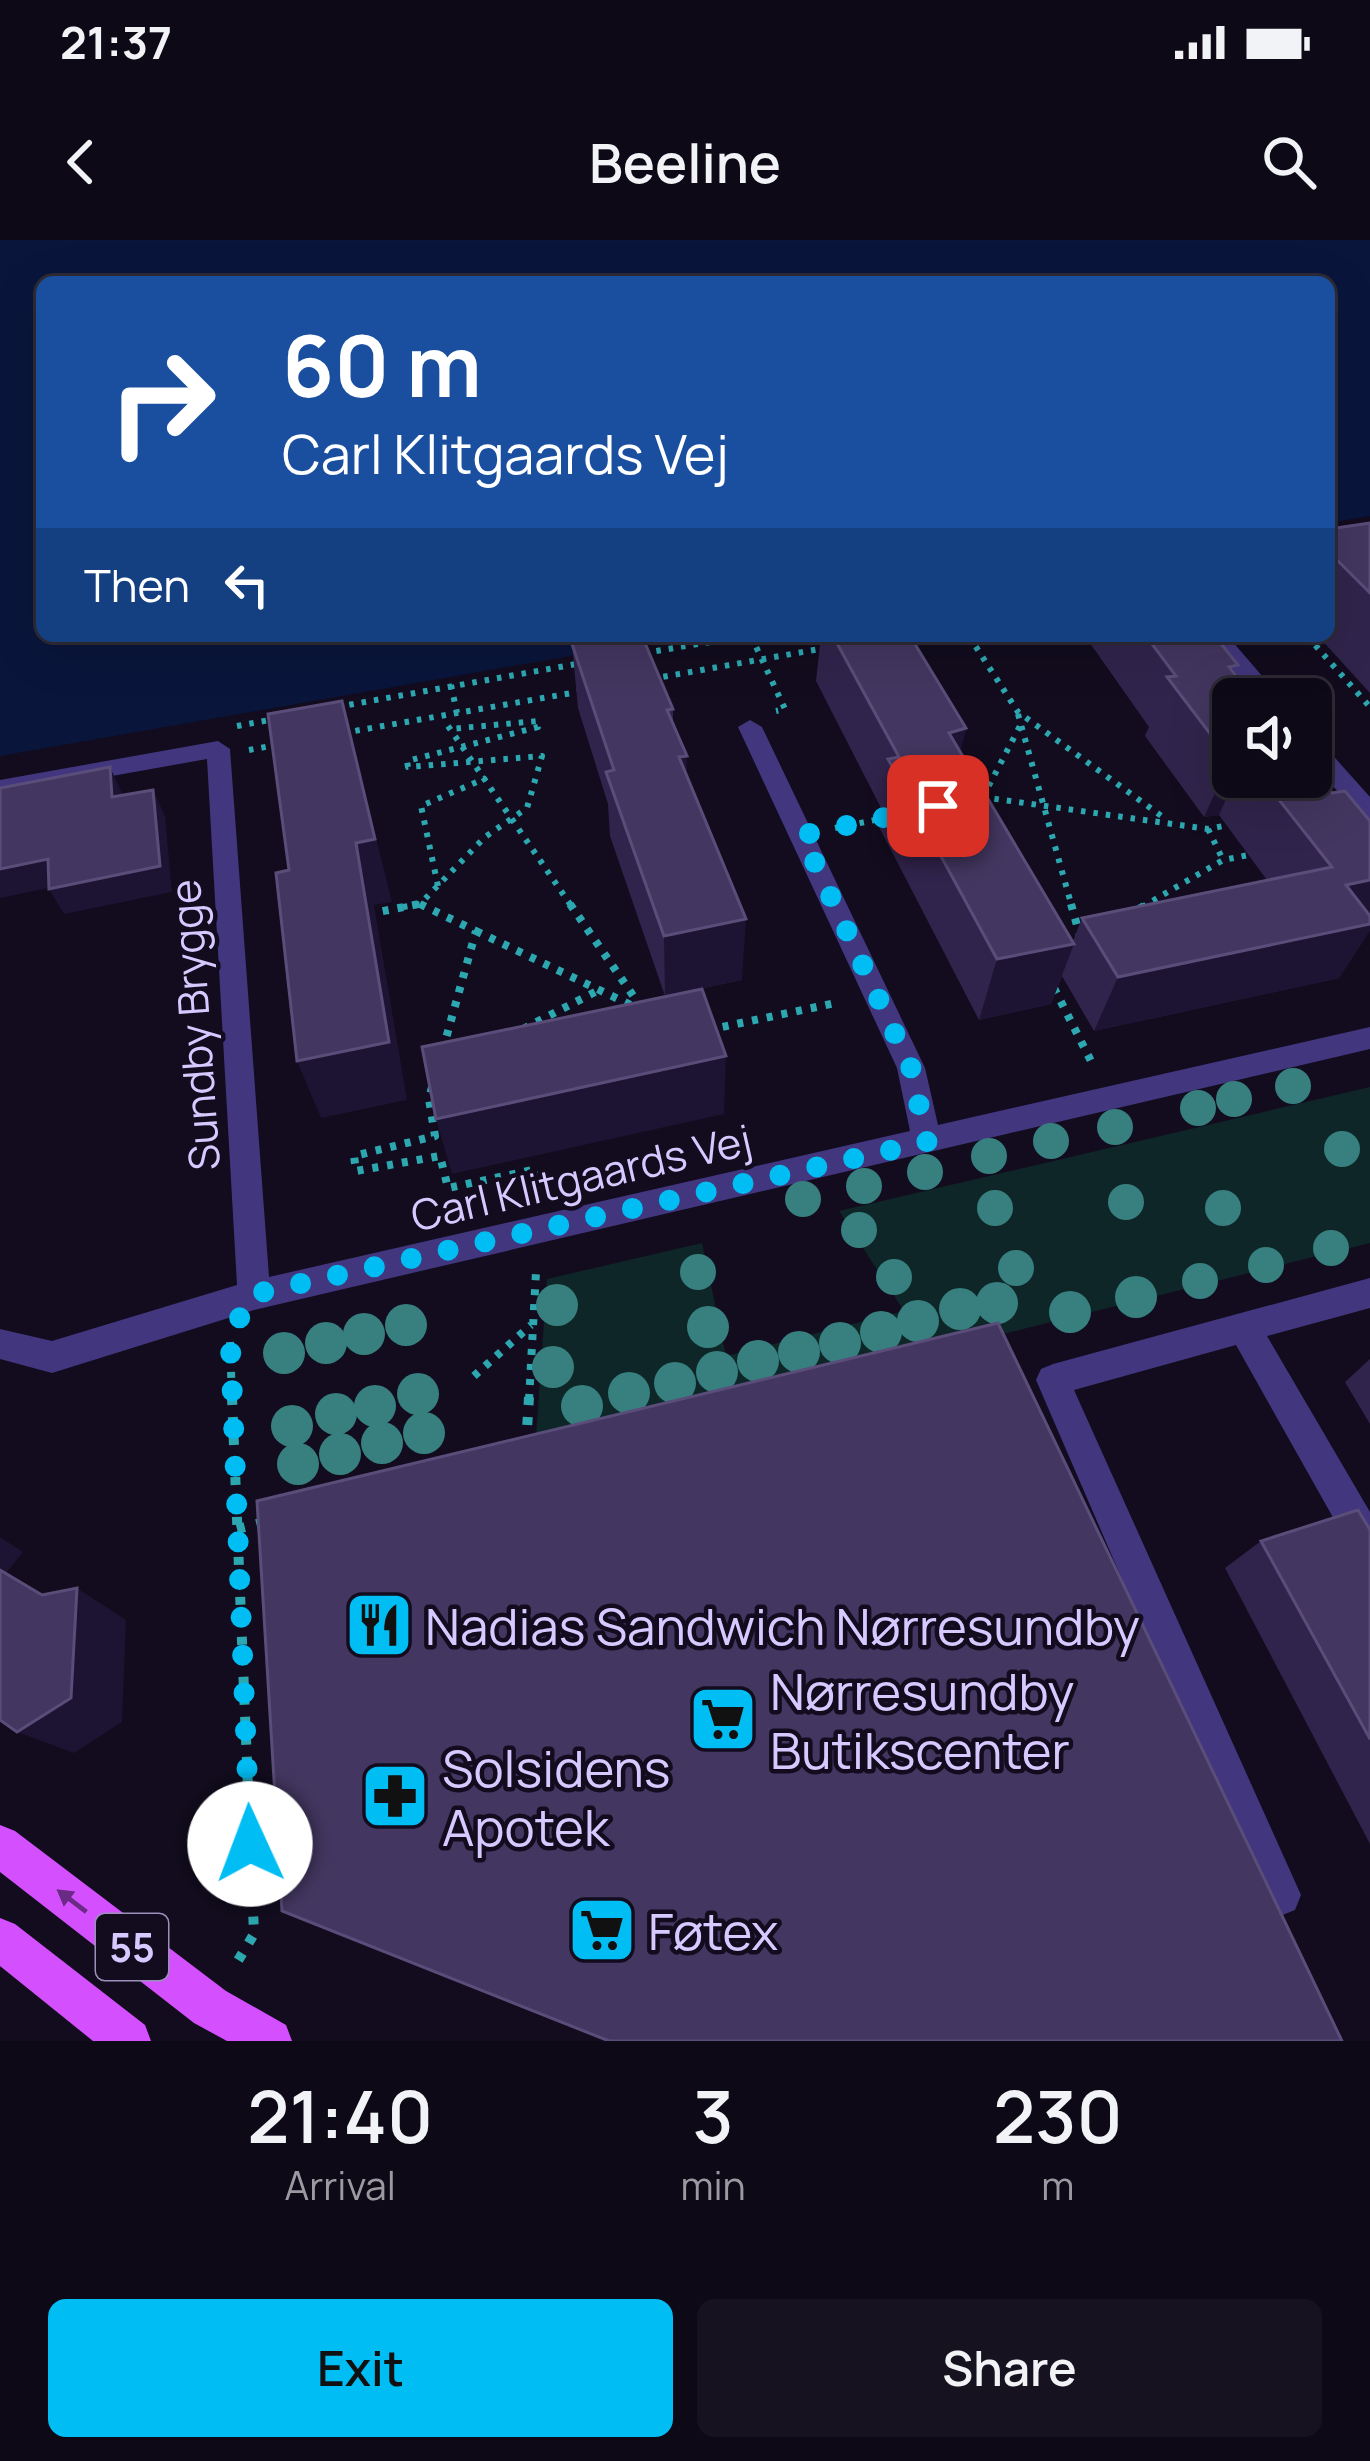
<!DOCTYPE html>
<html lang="en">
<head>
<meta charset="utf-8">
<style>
	body { margin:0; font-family:Manrope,sans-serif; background:#17121f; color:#f1f3f6; height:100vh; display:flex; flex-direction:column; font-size:45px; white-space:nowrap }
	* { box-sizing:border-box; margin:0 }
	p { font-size:39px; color:#9b9aa1 }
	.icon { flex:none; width:66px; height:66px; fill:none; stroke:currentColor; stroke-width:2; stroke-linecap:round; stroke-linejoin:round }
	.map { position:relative; height:1801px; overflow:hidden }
	.details { display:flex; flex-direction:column; background:#0e0916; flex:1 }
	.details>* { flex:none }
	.hud { position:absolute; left:36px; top:36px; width:1299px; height:366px; border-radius:18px; box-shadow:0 12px 48px #0002,0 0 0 3px #2e2a35; background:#1a4fa0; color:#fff; overflow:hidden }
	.controls { position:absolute; left:1212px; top:438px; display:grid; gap:24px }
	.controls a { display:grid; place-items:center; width:120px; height:120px; border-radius:18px; background:#0e0916; box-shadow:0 12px 48px #0002,0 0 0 3px #2e2a35; font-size:60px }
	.pin { position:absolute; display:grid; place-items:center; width:102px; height:102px; color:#fff; margin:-51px; border-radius:24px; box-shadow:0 6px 18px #0006 }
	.me { position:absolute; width:132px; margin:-66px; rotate:358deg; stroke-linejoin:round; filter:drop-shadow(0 0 9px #0008) }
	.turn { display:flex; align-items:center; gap:42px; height:252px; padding:0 48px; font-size:54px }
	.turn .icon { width:156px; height:156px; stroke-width:2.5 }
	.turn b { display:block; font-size:84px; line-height:102px }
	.then { display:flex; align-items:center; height:114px; padding:0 48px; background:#0003; gap:24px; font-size:45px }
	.eta { display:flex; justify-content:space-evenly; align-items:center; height:204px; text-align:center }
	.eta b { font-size:72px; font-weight:600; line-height:84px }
	.cta { display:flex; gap:24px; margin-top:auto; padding:24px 48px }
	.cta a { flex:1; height:138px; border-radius:18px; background:#00bdf4; color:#111; font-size:48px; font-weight:600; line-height:138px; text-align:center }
	.cta a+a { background:#17121f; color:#f1f3f6 }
	.status { display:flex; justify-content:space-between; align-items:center; height:84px; padding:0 60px; background:#0e0916; direction:ltr }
	.status svg { height:33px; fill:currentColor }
	header { display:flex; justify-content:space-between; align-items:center; height:156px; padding:0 48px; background:#0e0916; font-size:54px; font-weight:600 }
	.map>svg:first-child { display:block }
</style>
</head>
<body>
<div class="status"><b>21:37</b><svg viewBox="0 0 49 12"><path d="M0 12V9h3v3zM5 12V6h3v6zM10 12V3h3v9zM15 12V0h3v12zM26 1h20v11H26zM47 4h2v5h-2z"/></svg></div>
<header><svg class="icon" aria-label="back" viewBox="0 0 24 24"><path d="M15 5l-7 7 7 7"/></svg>Beeline<svg class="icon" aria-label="search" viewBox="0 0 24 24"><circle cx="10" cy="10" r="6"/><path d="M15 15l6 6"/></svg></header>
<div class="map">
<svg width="1370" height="1801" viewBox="0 0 1370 1801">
	<rect width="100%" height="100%" fill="#120c1e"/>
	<polygon fill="#0f2628" points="1370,847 1370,1003 535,1210 547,1039 702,1003 726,1116 904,1071 839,971"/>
	<polygon fill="#09153b" points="0,0 1370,0 1370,276 1329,283 1329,42 42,42 42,396 684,396 0,516"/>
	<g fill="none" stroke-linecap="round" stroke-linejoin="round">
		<g stroke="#2da7b0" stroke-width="6" stroke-dasharray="4.5 8" stroke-linecap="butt">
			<polyline points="751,396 785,469 776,471"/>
			<polyline points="969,396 1018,472 1167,580"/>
			<polyline points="1307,396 1370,467"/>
			<polyline points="644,413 747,396"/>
			<polyline points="651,439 825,408"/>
			<polyline points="451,445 457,473"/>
			<polyline points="337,467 582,423"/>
			<polyline points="1018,474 1072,667"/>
			<polyline points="237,486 275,479"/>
			<polyline points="448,486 572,667"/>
			<polyline points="343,493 583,451"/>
			<polyline points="249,510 281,504"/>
			<polyline points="982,557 1208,589 1234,584"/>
			<polyline points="983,557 1021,484"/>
			<polyline points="835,588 885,578"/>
			<polyline points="1208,589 1223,620"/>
			<polyline points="438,646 421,566 486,538"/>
			<polyline points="420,664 427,667"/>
			<polyline points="403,667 420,664 485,597 527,568 542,516 408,527 407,521 538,487 538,481 450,489"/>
			<polyline points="1142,667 1223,620 1254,614"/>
		</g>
		<g stroke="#2da7b0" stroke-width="8" stroke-dasharray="6 9" stroke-linecap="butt">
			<polyline points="420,664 476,691 443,809"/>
			<polyline points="570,664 643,770"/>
			<polyline points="1071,664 1080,696"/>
			<polyline points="1139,669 1147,664"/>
			<polyline points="368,674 419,664"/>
			<polyline points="476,691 637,768"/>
			<polyline points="1054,748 1093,825"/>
			<polyline points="523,789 595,752"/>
			<polyline points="708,790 840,762"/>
			<polyline points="432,847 429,859 435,896 354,916 356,931 440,916 448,948 537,929 542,950"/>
			<polyline points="230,1102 232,1160"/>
			<polyline points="474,1136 531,1085"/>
			<polyline points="529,1160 536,1032"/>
		</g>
		<g stroke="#2da7b0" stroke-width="10" stroke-dasharray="8 12" stroke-linecap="butt">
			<polyline points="232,1157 254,1694 233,1729"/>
			<polyline points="526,1205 529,1157"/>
			<polyline points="237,1289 265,1282"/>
		</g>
		<g fill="#42377e" fill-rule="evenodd">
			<polygon points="1224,399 1232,401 1282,459 1258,459 1213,406"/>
			<polygon points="750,480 762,487 925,828 938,885 1370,787 1370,809 254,1070 52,1133 0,1119 0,1089 52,1101 237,1045 207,519 0,556 0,540 218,501 230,509 269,1037 910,891 897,828 738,487"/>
			<polygon points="1311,497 1319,500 1370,557 1370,581 1361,579 1311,520"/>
			<polygon points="1370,1038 1370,1068 1267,1096 1370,1272 1370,1325 1357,1320 1236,1105 1074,1150 1301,1655 1295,1670 1280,1676 1265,1670 1036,1140 1041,1129 1053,1124"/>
		</g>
		<g fill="#d450ff" fill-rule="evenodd">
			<polygon points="0,1585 15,1591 226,1751 286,1785 292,1801 227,1801 194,1783 0,1632"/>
			<polygon points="0,1678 15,1684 145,1785 151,1801 93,1801 0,1726"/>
		</g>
	</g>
	<g fill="#37807f">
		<circle cx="1293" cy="846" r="18"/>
		<circle cx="1234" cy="859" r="18"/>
		<circle cx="1198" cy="868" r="18"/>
		<circle cx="1115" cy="887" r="18"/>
		<circle cx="1051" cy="901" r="18"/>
		<circle cx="1342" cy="909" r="18"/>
		<circle cx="989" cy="916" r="18"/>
		<circle cx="925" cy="932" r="18"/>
		<circle cx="864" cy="946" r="18"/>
		<circle cx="803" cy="959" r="18"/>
		<circle cx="1126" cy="962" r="18"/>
		<circle cx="995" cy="968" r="18"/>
		<circle cx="1223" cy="968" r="18"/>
		<circle cx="859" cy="990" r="18"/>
		<circle cx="1331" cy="1008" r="18"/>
		<circle cx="1266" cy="1025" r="18"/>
		<circle cx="1016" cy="1028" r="18"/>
		<circle cx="698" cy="1032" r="18"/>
		<circle cx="894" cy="1037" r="18"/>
		<circle cx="1200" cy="1041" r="18"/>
		<circle cx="1136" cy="1057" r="21"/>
		<circle cx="997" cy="1063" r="21"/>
		<circle cx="557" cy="1065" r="21"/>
		<circle cx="960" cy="1069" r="21"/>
		<circle cx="1070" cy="1072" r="21"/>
		<circle cx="918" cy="1081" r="21"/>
		<circle cx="406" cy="1085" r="21"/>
		<circle cx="708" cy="1087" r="21"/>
		<circle cx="881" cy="1092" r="21"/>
		<circle cx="364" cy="1094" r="21"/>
		<circle cx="326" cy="1103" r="21"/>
		<circle cx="840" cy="1103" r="21"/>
		<circle cx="799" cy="1112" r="21"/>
		<circle cx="284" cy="1113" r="21"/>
		<circle cx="758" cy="1121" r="21"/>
		<circle cx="553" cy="1127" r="21"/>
		<circle cx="717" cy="1132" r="21"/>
		<circle cx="675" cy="1143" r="21"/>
		<circle cx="629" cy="1153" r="21"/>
		<circle cx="418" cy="1154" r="21"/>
		<circle cx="375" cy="1166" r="21"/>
		<circle cx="582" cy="1166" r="21"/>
		<circle cx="336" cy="1174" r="21"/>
		<circle cx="292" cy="1186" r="21"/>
		<circle cx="424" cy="1193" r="21"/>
		<circle cx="382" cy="1203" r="21"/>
		<circle cx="340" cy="1214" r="21"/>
		<circle cx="298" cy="1224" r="21"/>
	</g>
	<g fill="#31244c">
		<polygon points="1370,283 1370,453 1318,396 1329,396 1329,289"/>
		<polygon points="821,396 910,396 966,488 960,512 1073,701 1082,678 1267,640 1219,575 1204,577 1145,496 1149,487 1085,396 1215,396 1234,434 1233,537 1311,537 1370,581 1370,690 1339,738 1094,791 1062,736 1051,764 979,780 877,583 880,566 816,441"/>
		<polygon points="572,404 673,469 673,484 742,740 665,756 610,596 608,564 578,468"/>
		<polygon points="1370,1119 1370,1184 1345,1142"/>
		<polygon points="1370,1290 1370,1604 1225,1328 1261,1301"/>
	</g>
	<g fill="#1d1332">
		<polygon points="342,461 392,662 374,665 407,860 321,878 297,821 356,603"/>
		<polygon points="966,488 951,552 949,493"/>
		<polygon points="687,516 686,580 679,517"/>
		<polygon points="1233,519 1233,537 1236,537 1219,575 1204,577 1230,520"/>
		<polygon points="110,527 122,553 124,584 112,557"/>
		<polygon points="153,550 165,576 172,652 64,674 49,649"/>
		<polygon points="48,619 63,645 0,658 0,629"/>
		<polygon points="1370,640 1370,690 1339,738 1094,791 1118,737 1346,645"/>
		<polygon points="746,679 742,740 665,756 664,696"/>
		<polygon points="1074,704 1051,764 979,780 997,719"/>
		<polygon points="726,816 724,874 452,934 436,879"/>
		<polygon points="0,1297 23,1312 6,1333 76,1375 77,1348 126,1380 122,1482 74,1513 17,1492 0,1330"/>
	</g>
	<g fill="#433660" stroke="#5a4d79" stroke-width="3">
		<polygon points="1370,283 1370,353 1329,312 1329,289"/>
		<polygon points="620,396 642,396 673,469 667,470 687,516 679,517 746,679 664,696 606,532 614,530 572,404"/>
		<polygon points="833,396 910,396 966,488 949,493 1074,704 997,719 888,519 899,517"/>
		<polygon points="1146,396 1215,396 1238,425 1229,427 1255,459 1233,459 1233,519 1230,520 1167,437 1176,436"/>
		<polygon points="342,461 375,599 356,603 389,802 297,821 276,633 289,630 268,474"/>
		<polygon points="110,527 112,557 153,550 160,626 49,649 48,619 0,629 0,548"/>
		<polygon points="1311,528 1332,553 1345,551 1370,581 1370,640 1346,645 1370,676 1370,684 1118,737 1082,678 1332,627 1261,537 1311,537"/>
		<polygon points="702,749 726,816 436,879 422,807"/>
		<polygon points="998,1083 1342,1801 609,1801 282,1671 257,1261"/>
		<polygon points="1358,1270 1370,1290 1370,1499 1261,1301"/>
		<polygon points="0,1330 42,1355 77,1348 71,1458 17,1492 0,1480"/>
	</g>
	<defs><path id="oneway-solid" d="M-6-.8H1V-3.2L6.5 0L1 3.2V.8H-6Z" transform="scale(3)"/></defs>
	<use fill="#692b83" href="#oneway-solid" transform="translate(72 1661) rotate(-143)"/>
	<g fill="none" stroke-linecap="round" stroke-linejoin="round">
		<polyline stroke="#00bdf4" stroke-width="21" stroke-dasharray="0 37.8" points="250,1604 230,1094 254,1054 927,902 911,828 802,595 938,566"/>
	</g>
	<defs>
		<g id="restaurant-square" transform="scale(3.45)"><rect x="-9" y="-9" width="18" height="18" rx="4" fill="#00bdf4" stroke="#120c1e"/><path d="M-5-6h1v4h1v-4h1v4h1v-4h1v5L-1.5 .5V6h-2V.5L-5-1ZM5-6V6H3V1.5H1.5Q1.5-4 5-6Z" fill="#111"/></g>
		<g id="supermarket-square" transform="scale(3.45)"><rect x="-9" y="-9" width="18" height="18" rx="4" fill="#00bdf4" stroke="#120c1e"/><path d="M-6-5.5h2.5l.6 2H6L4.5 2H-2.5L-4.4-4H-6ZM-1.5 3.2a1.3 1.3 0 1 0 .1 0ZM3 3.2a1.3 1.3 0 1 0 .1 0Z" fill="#111"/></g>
		<g id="pharmacy-square" transform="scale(3.45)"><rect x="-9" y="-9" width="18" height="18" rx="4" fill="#00bdf4" stroke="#120c1e"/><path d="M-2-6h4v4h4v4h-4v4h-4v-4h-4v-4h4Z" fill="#111"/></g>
	</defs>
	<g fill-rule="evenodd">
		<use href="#restaurant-square" x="379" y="1385"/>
		<use href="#supermarket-square" x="723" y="1479"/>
		<use href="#pharmacy-square" x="395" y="1556"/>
		<use href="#supermarket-square" x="602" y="1690"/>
	</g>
	<g text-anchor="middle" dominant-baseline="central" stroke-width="9" stroke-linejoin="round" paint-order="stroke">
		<rect fill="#120c1e" stroke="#9b90bc" stroke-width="3" x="96" y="1674" width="72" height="66" rx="9"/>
		<g font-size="39" font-weight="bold" fill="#d6c9ff">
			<text x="132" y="1707">55</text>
		</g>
		<g font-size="42" fill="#d6c9ff" stroke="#120c1e">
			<text transform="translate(194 785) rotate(-94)">Sundby Brygge</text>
			<text transform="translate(581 937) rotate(-13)">Carl Klitgaards Vej</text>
		</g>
		<g font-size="51" fill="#d6c9ff" stroke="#120c1e" text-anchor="start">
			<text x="425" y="1385">Nadias Sandwich Nørresundby</text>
			<text x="770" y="1450">Nørresundby<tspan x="770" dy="59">Butikscenter</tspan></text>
			<text x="442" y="1527">Solsidens<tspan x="442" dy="59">Apotek</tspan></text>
			<text x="648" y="1690">Føtex</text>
		</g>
	</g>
</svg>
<div class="controls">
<a><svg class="icon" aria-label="sound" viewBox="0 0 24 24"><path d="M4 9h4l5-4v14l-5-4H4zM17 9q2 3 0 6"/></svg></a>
</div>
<div class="pin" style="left:938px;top:566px;background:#d93025"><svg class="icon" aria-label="arrive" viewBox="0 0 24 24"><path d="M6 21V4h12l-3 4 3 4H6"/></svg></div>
<svg class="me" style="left:250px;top:1604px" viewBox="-20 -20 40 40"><circle r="19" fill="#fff"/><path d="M0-13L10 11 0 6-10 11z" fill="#00bdf4"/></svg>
<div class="hud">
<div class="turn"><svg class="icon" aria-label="right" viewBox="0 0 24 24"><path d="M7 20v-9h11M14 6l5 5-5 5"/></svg><div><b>60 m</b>Carl Klitgaards Vej</div></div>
<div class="then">Then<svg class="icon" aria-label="left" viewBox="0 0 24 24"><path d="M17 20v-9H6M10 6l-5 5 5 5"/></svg></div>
</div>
</div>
<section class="details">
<div class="eta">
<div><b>21:40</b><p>Arrival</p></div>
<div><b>3</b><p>min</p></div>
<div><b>230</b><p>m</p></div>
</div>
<div class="cta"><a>Exit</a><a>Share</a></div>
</section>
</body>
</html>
